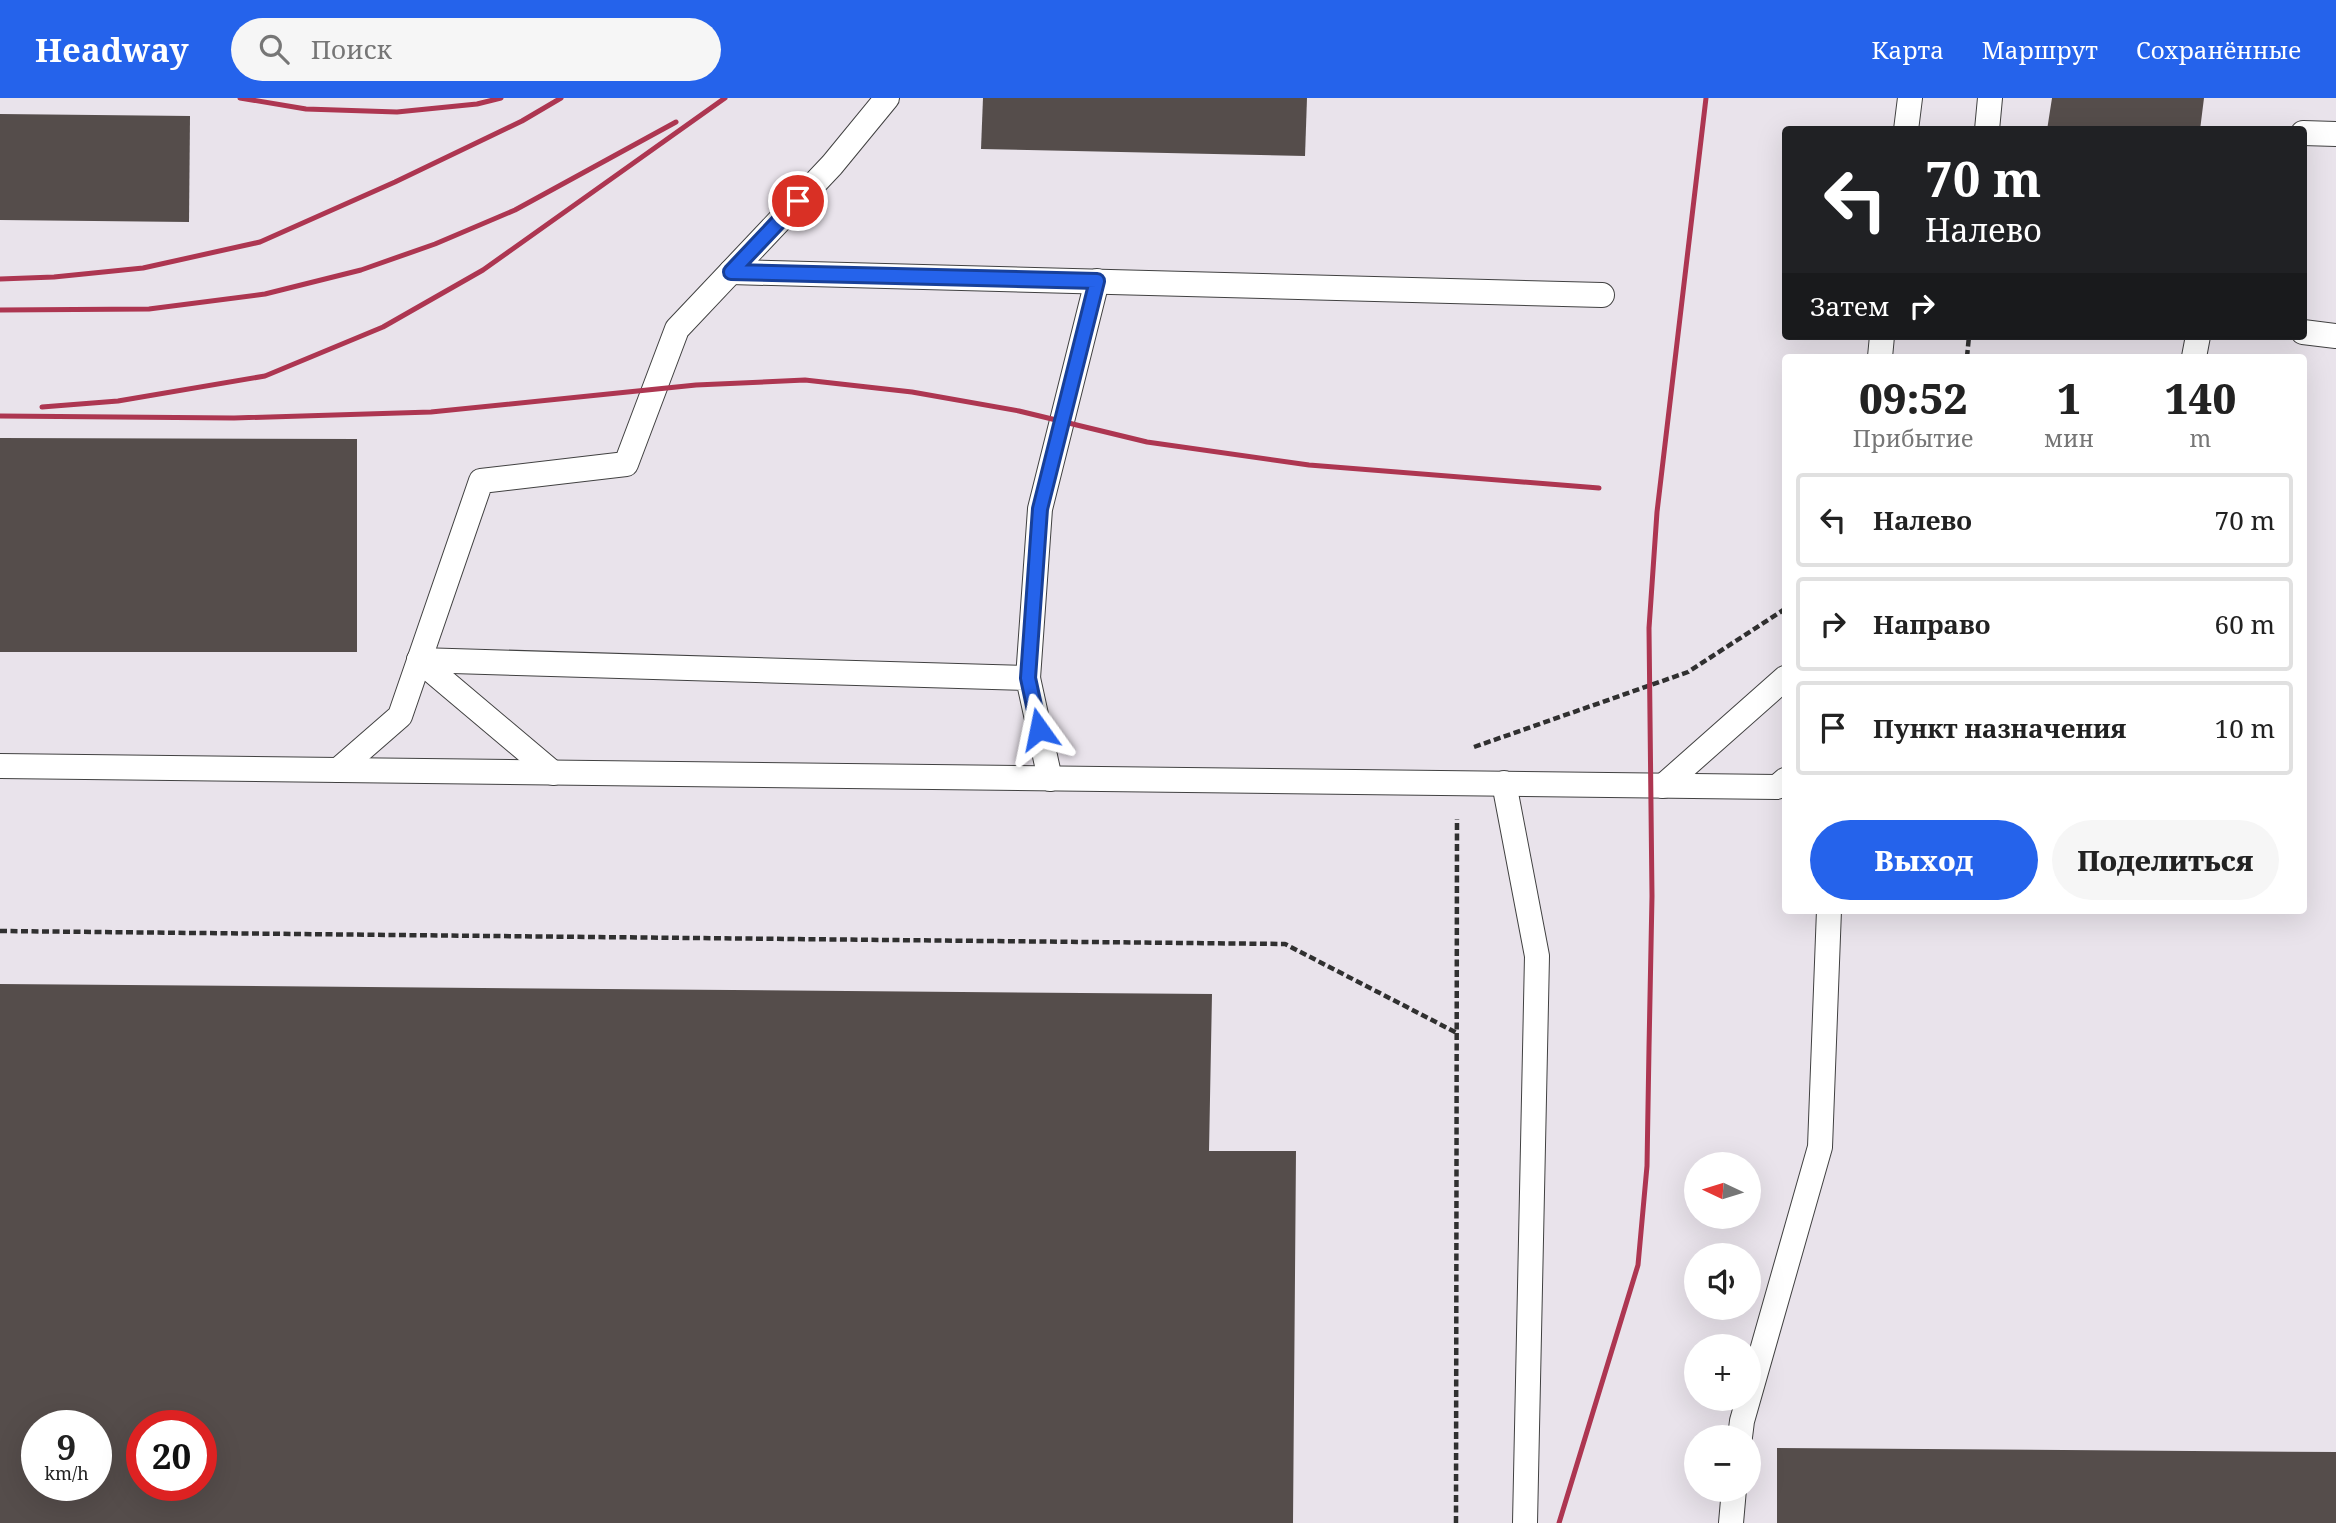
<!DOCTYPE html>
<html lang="ru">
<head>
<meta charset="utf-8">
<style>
	body { margin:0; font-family:"Noto Serif",serif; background:#f6f6f6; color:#222; height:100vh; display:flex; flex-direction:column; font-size:26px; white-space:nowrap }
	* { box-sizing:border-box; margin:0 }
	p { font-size:23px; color:#767676 }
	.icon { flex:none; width:38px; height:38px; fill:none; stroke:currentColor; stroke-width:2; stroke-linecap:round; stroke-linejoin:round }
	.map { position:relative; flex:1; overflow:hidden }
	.drawer { position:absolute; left:1782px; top:256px; width:525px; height:560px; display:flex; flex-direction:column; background:#fff; border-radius:7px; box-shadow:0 7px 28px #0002 }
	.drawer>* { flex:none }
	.top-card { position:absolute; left:1782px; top:28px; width:525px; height:214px; border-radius:7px; box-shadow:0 7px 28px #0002; background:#202124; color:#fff; overflow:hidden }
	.needle { width:46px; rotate:274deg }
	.buttons { position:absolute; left:1684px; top:1054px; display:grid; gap:14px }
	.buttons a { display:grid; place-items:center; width:77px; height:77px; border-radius:50%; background:#fff; box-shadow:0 7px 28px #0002; font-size:35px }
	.speed { position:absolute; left:21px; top:1312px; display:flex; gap:14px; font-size:35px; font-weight:700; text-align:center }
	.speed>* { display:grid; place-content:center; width:91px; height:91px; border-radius:50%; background:#fff; box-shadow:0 7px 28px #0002; line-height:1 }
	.speed small { font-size:18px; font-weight:400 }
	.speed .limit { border:10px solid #d22; background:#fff; color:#111 }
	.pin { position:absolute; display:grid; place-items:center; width:60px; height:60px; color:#fff; margin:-30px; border:4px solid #fff; border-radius:50%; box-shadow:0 2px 7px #0007 }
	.me { position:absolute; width:77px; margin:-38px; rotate:348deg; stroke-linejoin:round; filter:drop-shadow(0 0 5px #0008) }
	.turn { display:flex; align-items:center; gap:24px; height:147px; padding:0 28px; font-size:32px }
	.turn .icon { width:91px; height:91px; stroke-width:2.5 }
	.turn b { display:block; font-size:49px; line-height:60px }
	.then { display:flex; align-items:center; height:66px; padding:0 28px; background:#0003; gap:14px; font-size:26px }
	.eta { display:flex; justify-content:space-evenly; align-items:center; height:119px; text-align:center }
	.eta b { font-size:42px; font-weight:800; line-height:49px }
	.button { display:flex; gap:14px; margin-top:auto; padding:14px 28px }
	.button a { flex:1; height:80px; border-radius:42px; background:#2563eb; color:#fff; font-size:28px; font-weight:800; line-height:80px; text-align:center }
	.button a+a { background:#f6f6f6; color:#222 }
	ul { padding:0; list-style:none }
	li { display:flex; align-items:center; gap:21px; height:94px; margin:0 14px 10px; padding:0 14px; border:4px solid #e0e0e0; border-radius:7px }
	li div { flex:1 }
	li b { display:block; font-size:26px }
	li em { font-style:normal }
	header { display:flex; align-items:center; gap:42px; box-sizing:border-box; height:98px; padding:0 35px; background:#2563eb; color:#fff }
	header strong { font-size:33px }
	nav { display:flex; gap:38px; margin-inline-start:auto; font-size:24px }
	.search { width:490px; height:63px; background:#f6f6f6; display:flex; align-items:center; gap:18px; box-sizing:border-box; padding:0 24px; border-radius:38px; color:#767676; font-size:26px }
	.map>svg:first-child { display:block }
</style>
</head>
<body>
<header>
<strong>Headway</strong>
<div class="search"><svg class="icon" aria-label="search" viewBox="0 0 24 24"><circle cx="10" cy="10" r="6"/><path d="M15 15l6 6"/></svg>Поиск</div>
<nav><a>Карта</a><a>Маршрут</a><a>Сохранённые</a></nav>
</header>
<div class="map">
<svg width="2336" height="1425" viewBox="0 0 2336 1425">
	<rect width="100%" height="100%" fill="#fdf8f0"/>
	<path fill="#e9e3eb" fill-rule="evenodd" d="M0 0H2336V1425H0ZM1785 32H2303V238H1785ZM1785 259H2303V812H1785ZM1696 1066H1748V1118H1696ZM1696 1157H1748V1209H1696ZM1696 1248H1748V1300H1696ZM37 1328H96V1388H37ZM142 1328H201V1388H142ZM1696 1339H1748V1391H1696Z"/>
	<g fill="#554d4b" fill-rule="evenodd">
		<polygon points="983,0 1307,0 1305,58 981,51"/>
		<polygon points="2052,0 2204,0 2200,32 2047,32"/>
		<polygon points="0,16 190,18 189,124 0,122"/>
		<polygon points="0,340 357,341 357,554 0,554"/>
		<path d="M0 886 1212 896 1209 1053H1296L1293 1425H0ZM37 1328H96V1388H37ZM142 1328H201V1388H142Z"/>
		<polygon points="1777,1350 2336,1354 2336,1425 1777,1425"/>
	</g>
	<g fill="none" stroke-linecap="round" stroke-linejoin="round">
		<g stroke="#414141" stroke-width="26">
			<g id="service">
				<polyline points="1906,32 1910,0"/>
				<polyline points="1987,32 1990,0"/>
				<polyline points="2303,35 2336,36"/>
				<polyline points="731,174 1602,197"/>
				<polyline points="2303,234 2336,238"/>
				<polyline points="1880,259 1882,238"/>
				<polyline points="2194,259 2198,238"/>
				<polyline points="419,562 1028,580 1050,681"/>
				<polyline points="419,562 553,675"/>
				<polyline points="1028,580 1040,411 1097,183"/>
				<polyline points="0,668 1777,689 1785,682"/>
				<polyline points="338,672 400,618 481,383 626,366 677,231 832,67 887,0"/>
				<polyline points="1504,685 1537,858 1525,1425"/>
				<polyline points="1663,688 1785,580"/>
				<polyline points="1740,1339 1742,1323 1820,1049 1829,812"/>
				<polyline points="1731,1425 1734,1391"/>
			</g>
		</g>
		<g stroke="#303030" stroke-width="4.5" stroke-dasharray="7 3.5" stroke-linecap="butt">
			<polyline points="1967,259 1969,238"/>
			<polyline points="1474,649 1688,574 1785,511"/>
			<polyline points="0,833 1285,846 1457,935"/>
			<polyline points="1456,1425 1457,721"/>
		</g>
		<use href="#service" stroke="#fff" stroke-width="24"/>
		<g stroke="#ad3651" stroke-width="5">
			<polyline points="240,0 306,11 397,14 477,6 501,0"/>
			<polyline points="0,181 54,179 143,170 260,144 395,84 522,23 561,0"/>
			<polyline points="0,212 149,211 265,196 361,172 435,146 515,112 676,24"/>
			<polyline points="42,309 118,303 265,278 383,229 483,172 725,0"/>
			<polyline points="0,318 234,320 431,314 696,287 805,282 912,294 1019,313 1147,344 1309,367 1599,390"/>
			<polyline points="1559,1425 1638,1167 1647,1068 1649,950 1652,798 1649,530 1657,414 1706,0"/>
		</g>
	</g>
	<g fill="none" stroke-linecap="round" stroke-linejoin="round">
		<g stroke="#184099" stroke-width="18">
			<polyline id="route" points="798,103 731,174 1097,183 1040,411 1028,580 1039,631"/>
		</g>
		<use href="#route" stroke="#2563eb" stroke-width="12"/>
	</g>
</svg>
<div class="buttons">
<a><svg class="needle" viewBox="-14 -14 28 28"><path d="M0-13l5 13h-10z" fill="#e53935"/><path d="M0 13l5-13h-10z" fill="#767676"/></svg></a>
<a><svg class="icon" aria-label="sound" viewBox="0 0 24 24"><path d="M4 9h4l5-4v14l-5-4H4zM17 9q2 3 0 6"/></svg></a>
<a>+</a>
<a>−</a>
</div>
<div class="speed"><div>9<small>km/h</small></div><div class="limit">20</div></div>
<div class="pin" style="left:798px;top:103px;background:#d93025"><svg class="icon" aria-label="arrive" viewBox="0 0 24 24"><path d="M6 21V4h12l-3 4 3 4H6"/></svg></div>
<svg class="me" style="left:1039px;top:631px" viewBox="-20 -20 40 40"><path d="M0-17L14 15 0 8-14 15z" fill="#2563eb" stroke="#fff" stroke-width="4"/></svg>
<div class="top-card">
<div class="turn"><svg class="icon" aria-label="left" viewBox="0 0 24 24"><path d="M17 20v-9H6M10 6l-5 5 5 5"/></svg><div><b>70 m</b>Налево</div></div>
<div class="then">Затем<svg class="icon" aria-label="right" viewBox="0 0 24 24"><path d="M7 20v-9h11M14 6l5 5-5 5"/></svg></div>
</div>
<section class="drawer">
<div class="eta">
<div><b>09:52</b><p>Прибытие</p></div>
<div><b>1</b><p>мин</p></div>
<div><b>140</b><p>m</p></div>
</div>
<ul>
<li><svg class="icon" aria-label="left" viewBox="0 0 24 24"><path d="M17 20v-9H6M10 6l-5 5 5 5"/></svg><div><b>Налево</b></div><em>70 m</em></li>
<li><svg class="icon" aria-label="right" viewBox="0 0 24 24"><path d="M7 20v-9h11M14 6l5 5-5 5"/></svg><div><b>Направо</b></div><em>60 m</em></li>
<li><svg class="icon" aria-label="arrive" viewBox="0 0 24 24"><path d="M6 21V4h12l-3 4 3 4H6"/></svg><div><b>Пункт назначения</b></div><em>10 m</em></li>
</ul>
<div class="button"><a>Выход</a><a>Поделиться</a></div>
</section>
</div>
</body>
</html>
